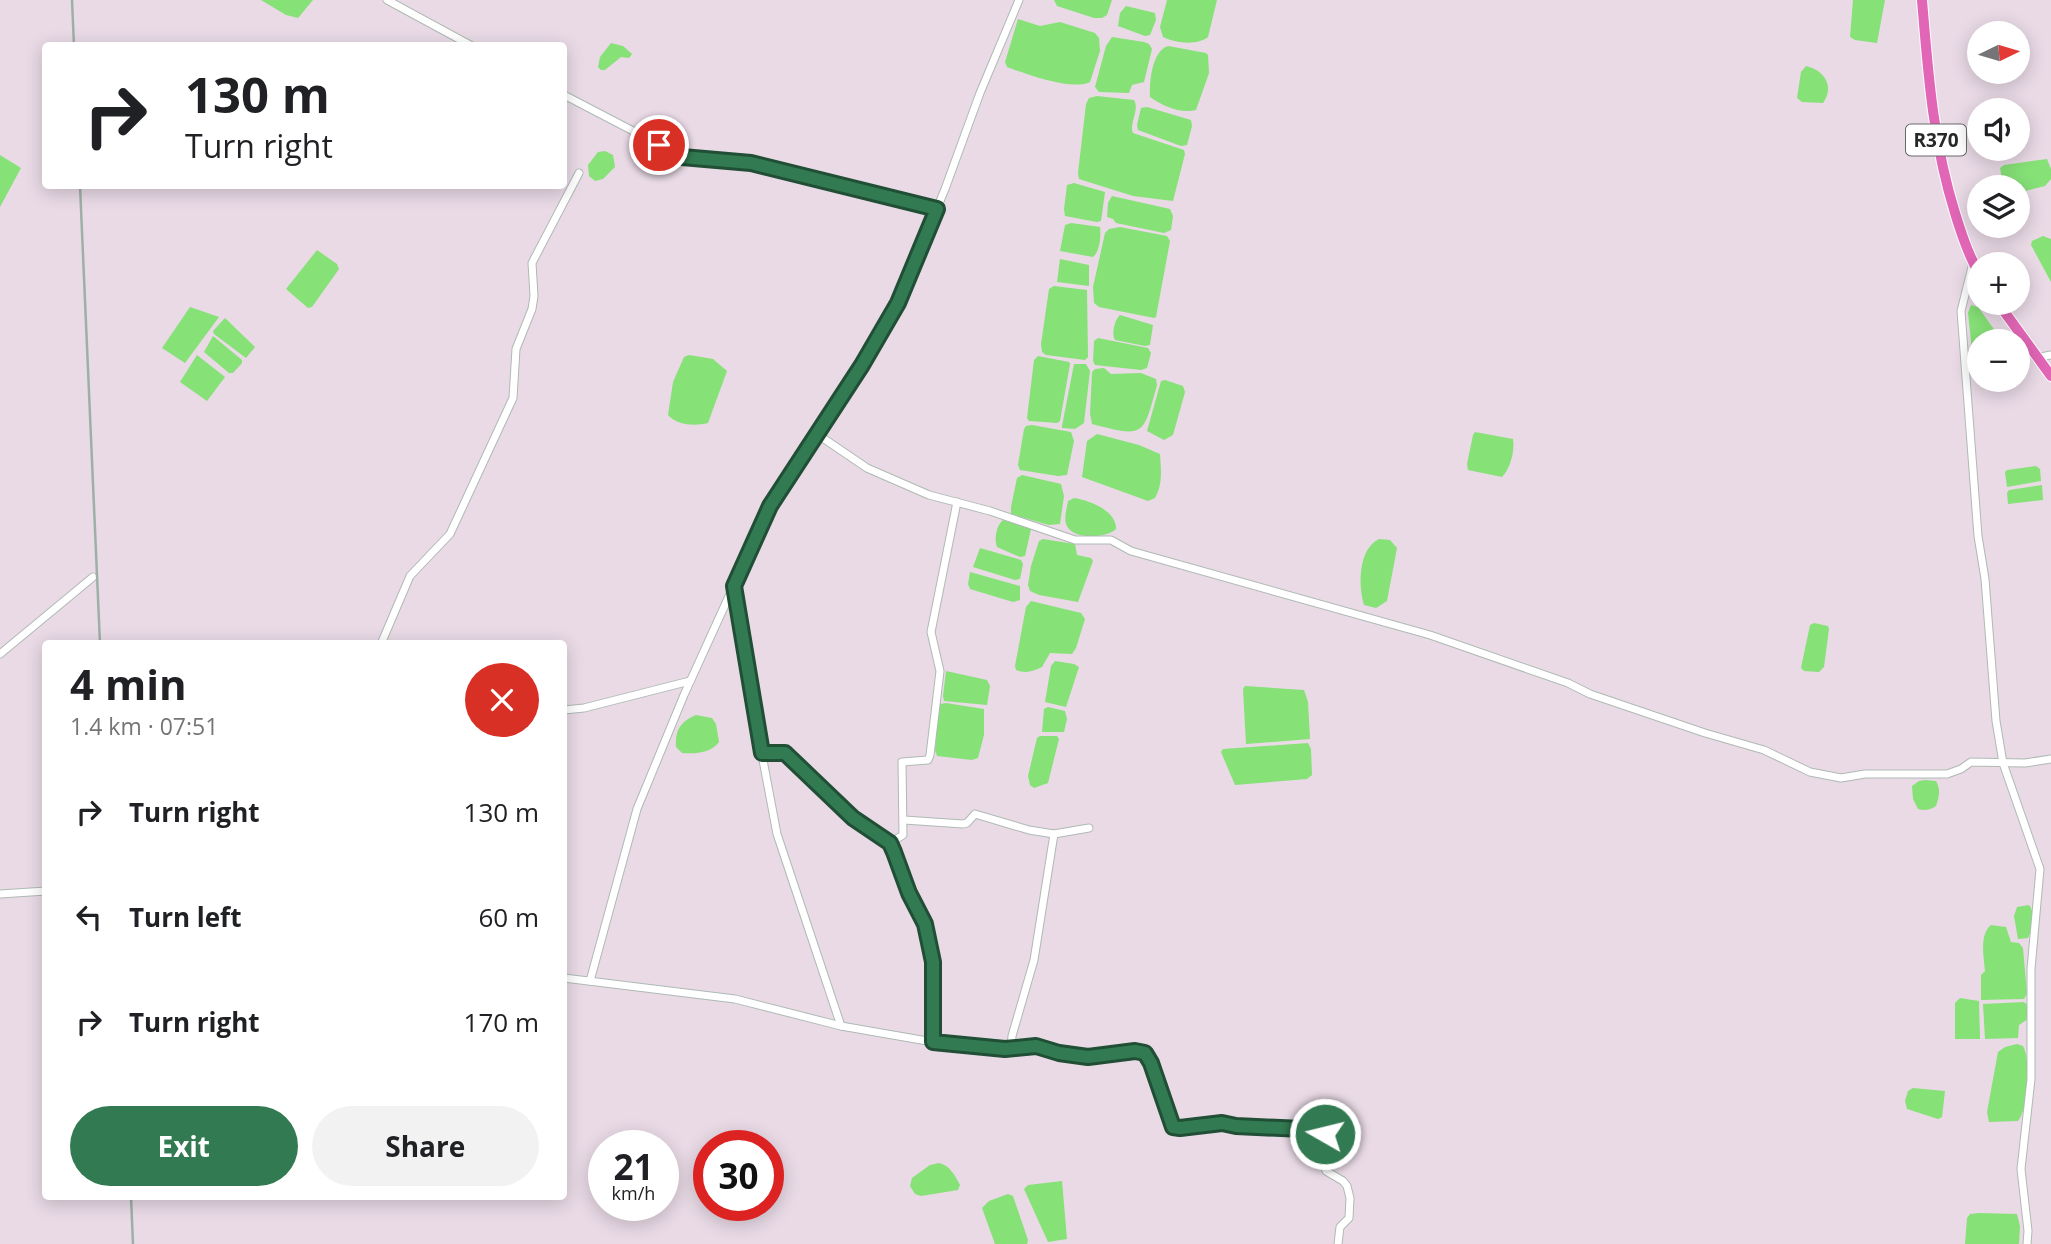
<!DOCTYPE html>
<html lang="en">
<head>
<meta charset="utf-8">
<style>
	body { margin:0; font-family:"Open Sans",sans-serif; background:#f2f2f2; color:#202124; height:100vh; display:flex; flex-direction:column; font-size:26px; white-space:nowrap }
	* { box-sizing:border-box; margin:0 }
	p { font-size:23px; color:#757577 }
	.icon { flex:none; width:38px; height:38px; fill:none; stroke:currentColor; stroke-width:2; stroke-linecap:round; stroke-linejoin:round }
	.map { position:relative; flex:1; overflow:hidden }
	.side { position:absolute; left:42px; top:640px; width:525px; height:560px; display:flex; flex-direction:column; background:#fff; border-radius:7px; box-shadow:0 4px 18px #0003 }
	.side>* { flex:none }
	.banner { position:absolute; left:42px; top:42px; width:525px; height:147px; border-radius:7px; box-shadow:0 4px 18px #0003; background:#fff; color:#202124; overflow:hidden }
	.needle { width:46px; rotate:85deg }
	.fabs { position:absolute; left:1967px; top:21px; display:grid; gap:14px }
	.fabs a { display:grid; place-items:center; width:63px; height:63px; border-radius:50%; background:#fff; box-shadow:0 4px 18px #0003; font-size:35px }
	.speed { position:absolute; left:588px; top:1130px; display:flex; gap:14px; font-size:35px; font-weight:700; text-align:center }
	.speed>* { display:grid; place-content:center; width:91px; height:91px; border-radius:50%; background:#fff; box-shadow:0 4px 18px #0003; line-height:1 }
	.speed small { font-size:18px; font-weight:400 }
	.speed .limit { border:10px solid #d22; background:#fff; color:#111 }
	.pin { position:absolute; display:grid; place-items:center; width:60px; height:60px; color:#fff; margin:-30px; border:4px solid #fff; border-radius:50%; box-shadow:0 2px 7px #0007 }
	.me { position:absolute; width:77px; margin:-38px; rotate:278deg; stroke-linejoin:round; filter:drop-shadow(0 0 5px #0008) }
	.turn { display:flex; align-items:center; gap:24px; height:147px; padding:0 28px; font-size:32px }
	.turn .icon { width:91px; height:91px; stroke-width:2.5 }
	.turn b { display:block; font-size:49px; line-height:60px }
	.round { display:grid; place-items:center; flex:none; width:74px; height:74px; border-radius:37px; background:#f2f2f2 }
	.summary { display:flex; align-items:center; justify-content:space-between; height:119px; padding:0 28px }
	h1 { font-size:42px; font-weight:700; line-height:52px }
	.primary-button { display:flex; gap:14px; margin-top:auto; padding:14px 28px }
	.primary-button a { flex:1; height:80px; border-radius:42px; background:#327a51; color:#fff; font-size:28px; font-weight:700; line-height:80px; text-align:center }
	.primary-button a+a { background:#f2f2f2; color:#202124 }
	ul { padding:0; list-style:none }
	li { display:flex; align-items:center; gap:21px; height:105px; padding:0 28px }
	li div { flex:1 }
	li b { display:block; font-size:26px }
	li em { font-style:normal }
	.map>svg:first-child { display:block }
</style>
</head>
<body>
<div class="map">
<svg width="2051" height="1244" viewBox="0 0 2051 1244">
	<rect width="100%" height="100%" fill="#e9dae6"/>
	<g fill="#86e177">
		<polygon points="261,0 313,0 298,18 286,15"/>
		<polygon points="1054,0 1112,0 1107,15 1102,18 1094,18 1057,6"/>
		<path d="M1167 0H1217L1208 37C1197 46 1175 43 1163 37L1160 27Z"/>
		<polygon points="1853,0 1885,0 1877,43 1855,40 1850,37"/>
		<polygon points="1126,6 1155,13 1156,20 1150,35 1145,36 1118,26 1120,13"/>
		<path d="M1018 19 1040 26 1060 22 1095 33 1099 38 1100 51 1090 82C1072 91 1026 74 1007 67L1005 62Z"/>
		<polygon points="1112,37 1144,42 1149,44 1152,49 1144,82 1132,85 1129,93 1099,92 1095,87 1106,46"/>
		<polygon points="611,43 623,46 632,54 629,58 621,57 605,70 601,70 598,67 600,57"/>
		<path d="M1168 46 1206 53 1208 55 1209 73 1196 110C1180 114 1163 106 1150 97 1149 82 1152 51 1168 46Z"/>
		<path d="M1806 66C1824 70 1835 86 1823 103L1802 102 1797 98 1801 72Z"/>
		<path d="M1097 96 1134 100C1140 110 1129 123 1133 133L1184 150 1185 154 1173 201 1133 196 1079 179 1078 173 1086 104 1089 98Z"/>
		<polygon points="1147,107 1191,120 1192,126 1187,145 1181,146 1138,130 1137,125 1141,108"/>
		<polygon points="605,151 613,155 615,167 603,179 595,181 589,176 588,165 598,152"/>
		<polygon points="0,155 21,168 0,207"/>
		<polygon points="2047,159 2051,169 2051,179 2045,186 2018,193 2018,187 2006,187 2002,180 2000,168 2004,165"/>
		<polygon points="1074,183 1105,192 1101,221 1097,222 1065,216 1064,209 1067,185"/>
		<polygon points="1112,196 1170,209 1173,216 1171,230 1164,233 1116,223 1113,219 1107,217 1108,203"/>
		<path d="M1071 223 1100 227C1101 236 1100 251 1093 257L1060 251 1065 225Z"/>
		<polygon points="1120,227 1167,236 1170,241 1156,317 1154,318 1099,307 1094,303 1093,287 1105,233 1109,229"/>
		<polygon points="2043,236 2051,239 2051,282 2031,245 2032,241"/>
		<polygon points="317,250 337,264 339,269 312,307 308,308 286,289"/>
		<polygon points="1060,259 1089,265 1089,286 1057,282"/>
		<polygon points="1054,286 1087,290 1088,357 1085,360 1046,355 1042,352 1041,344 1049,289"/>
		<polygon points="1971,305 1978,307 2001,339 2001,341 1979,341 1979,358 1973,357 1972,352 1968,313"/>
		<polygon points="190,307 219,317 185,363 162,348"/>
		<path d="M1120 315 1153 325 1150 345 1145 346 1115 340C1111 334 1115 319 1120 315Z"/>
		<polygon points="225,318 255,347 246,358 214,334 213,331"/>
		<polygon points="213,336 242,360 242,363 233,373 229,373 204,352"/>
		<polygon points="1098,338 1148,348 1151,353 1147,368 1141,370 1095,365 1093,361 1094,341"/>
		<polygon points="197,355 225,377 207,401 180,382"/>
		<path d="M689 355 713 359 727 371 708 423C695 426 678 426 668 415L673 382 684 357Z"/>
		<polygon points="1038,356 1069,362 1070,364 1060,421 1057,423 1029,421 1027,418 1034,360"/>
		<polygon points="1074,364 1086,364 1090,371 1084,423 1075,429 1062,428 1062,426"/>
		<path d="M1104 368 1111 374 1141 373 1156 379 1157 385C1143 436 1145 438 1092 424L1090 414 1092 372 1095 369Z"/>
		<polygon points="1165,380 1183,386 1185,392 1173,435 1164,440 1147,431 1161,381"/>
		<polygon points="1032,425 1071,432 1074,441 1067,475 1058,476 1020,470 1018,465 1024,429 1026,426"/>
		<path d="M1475 432 1513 439C1515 451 1510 469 1502 477L1468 470 1467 464 1473 435Z"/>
		<path d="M1097 434 1139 445 1160 454C1161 470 1163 484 1155 498L1148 501 1082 477 1087 441Z"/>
		<polygon points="2036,466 2040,469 2041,481 2007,487 2005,472 2007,470"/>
		<polygon points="1022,475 1061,484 1064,496 1060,524 1049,525 1011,514 1011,507 1017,478"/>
		<polygon points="2042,485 2043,500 2008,504 2007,493 2009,490"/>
		<path d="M1074 498C1089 500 1117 511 1116 529 1107 538 1072 541 1066 524 1064 516 1067 508 1068 501Z"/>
		<path d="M1003 520 1031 529 1025 556 1020 557 997 547C994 539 996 526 1003 520Z"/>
		<polygon points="1043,539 1075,544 1077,555 1091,558 1093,561 1078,602 1039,595 1030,591 1028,585 1031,566 1039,541"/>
		<path d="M1379 539 1390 540 1397 548 1387 601 1376 608 1364 605C1358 586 1358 549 1379 539Z"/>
		<polygon points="980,548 1021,560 1023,564 1020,579 1015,580 973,567"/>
		<polygon points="970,572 1020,586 1020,600 1013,602 970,589 968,584"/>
		<path d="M1031 601 1081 613 1085 619 1076 648 1072 654 1050 653 1042 667C1033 671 1026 674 1016 670L1015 666 1026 607Z"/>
		<polygon points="1814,623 1828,626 1829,629 1824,667 1819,672 1804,671 1801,668 1810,625"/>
		<polygon points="1055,661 1074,664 1079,667 1066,707 1045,702 1051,666"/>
		<polygon points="946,671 987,680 990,686 987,705 944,701 943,696"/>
		<polygon points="1245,686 1304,690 1308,702 1310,739 1246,744 1243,689"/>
		<polygon points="946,703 984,709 984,735 978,758 972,760 937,756 935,750 939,706 940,704"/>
		<polygon points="1048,707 1065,711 1067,719 1064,732 1042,732 1044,709"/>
		<path d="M696 715 712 718 716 724 719 742C711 753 696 754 682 753L676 747C675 730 680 722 696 715Z"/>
		<polygon points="1040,736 1057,736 1059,739 1048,783 1034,788 1030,785 1028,776 1037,738"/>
		<polygon points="1308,743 1311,749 1312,775 1307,779 1235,785 1221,752 1223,749"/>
		<path d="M1925 780 1936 781C1941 790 1939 797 1936 806 1930 810 1925 811 1918 809L1913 799 1912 786 1919 781Z"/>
		<path d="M2029 905C2036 913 2033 928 2028 938L2018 939 2014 916 2017 907Z"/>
		<path d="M1991 925 2006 927 2011 942 2019 943 2023 948 2027 994 2024 999 1981 1000V975L1985 971C1984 957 1979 935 1991 925Z"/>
		<polygon points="1960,998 1979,1001 1980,1039 1955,1039 1955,1003"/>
		<polygon points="2024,1002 2028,1006 2028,1019 2019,1025 2018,1038 1985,1039 1983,1004"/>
		<path d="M2017 1044 2023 1046C2031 1060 2028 1109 2018 1121L1989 1122 1987 1112 1998 1052 2005 1047Z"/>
		<polygon points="1913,1088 1945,1091 1942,1117 1938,1119 1907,1109 1905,1101 1908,1091"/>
		<path d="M939 1163C950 1165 955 1176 960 1185L958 1190 921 1196 915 1194 910 1186 912 1178 930 1165Z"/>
		<polygon points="1062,1181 1067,1239 1048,1242 1024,1189 1028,1185"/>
		<polygon points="1008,1194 1013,1196 1028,1240 1027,1244 995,1244 982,1208 989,1201"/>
		<polygon points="1979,1213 2017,1214 2020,1226 2019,1244 1965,1244 1967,1218 1970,1214"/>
	</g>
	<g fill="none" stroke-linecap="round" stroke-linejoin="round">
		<g stroke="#aebab3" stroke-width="9">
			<g id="minor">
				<polyline points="387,0 472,46"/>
				<polyline points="564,95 683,157 751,162 937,209"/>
				<polyline points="1973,263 1961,311 1978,536 1985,579 1996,721 2003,763 2040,869 2031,969 2031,1079 2021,1169 2028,1231 2027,1244"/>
				<polyline points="2036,358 2051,355"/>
				<polyline points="817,434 867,468 929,495 990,511 1075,540 1111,540 1131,551 1430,635 1568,683 1590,694 1705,733 1764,750 1810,772 1841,778 1865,774 1947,774 1961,769 1971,762 2025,763 2051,759"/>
				<polyline points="735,586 746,650 752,702 777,834 841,1026"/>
				<polyline points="381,644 410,576 450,534 513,398 516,349 532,309 534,296 532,263 579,173"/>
				<polyline points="0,654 93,577"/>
				<polyline points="564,710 584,708 690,681"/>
				<polyline points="762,753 785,753 854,818 890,843 894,852 909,893 925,924 933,962 933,1042"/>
				<polyline points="904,820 963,824 967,823 975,814 1029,830 1054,834 1089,828"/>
				<polyline points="890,843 903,835 902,762 928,760 930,755 940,671 931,632 957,502"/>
				<polyline points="0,894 46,891"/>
				<path d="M564 978 735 999 841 1026 933 1042 1005 1049 1036 1046 1059 1053 1088 1057 1135 1051 1145 1053 1151 1063 1173 1127C1192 1131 1214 1122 1236 1126L1324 1130 1323 1163 1326 1171 1343 1181 1347 1186 1350 1198 1349 1218 1340 1227 1338 1244"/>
				<polyline points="590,981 637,809 684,695 770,506 862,365 898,302 945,189 980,93 1019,0"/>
				<polyline points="1011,1048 1012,1036 1034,960 1054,834"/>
			</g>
		</g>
		<g stroke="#fff" stroke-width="12">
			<g id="primary">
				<path d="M1922 0C1928 72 1933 143 1955 213 1961 233 1968 255 1979 273"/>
				<polyline points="1998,303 2051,376"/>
			</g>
		</g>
		<use href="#minor" stroke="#fff" stroke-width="7"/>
		<use href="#primary" stroke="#e266b6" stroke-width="10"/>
		<g stroke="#9eb0a6" stroke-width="2.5">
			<polyline points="72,0 74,46"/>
			<polyline points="80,186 100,644"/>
			<polyline points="131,1197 133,1244"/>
		</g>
	</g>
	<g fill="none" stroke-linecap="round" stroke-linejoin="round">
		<g stroke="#204f35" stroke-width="18">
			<polyline id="route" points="659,145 682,157 751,163 937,209 898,303 862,365 770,506 734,586 762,753 785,753 853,818 890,843 894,852 909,893 925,924 933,962 933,1042 1005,1049 1036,1046 1059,1053 1088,1057 1135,1051 1145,1053 1151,1063 1173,1127 1180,1128 1222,1123 1236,1126 1324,1130 1325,1134"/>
		</g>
		<use href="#route" stroke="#327a51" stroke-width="12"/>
	</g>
	<g text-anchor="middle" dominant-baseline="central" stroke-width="5" stroke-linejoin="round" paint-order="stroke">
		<rect fill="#fff" stroke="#686868" stroke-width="2" x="1906" y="124.5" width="60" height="31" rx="5"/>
		<g font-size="19" font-weight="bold" fill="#282828">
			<text x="1936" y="140">R370</text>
		</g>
	</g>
</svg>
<div class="fabs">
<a><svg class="needle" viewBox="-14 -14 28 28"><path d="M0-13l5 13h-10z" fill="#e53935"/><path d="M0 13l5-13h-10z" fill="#757577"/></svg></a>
<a><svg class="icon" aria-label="sound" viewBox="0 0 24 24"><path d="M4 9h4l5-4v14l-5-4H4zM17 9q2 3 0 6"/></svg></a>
<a><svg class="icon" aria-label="layers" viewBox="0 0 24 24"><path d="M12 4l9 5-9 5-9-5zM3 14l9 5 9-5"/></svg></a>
<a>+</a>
<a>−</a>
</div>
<div class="speed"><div>21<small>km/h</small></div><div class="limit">30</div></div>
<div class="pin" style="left:659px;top:145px;background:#d93025"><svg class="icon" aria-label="arrive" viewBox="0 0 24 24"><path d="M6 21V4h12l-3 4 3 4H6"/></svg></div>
<svg class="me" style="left:1325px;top:1134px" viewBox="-20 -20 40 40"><circle r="17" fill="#327a51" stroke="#fff" stroke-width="3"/><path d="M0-11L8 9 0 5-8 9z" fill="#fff"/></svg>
<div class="banner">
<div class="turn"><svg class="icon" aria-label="right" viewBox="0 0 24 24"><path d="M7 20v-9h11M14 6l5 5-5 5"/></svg><div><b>130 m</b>Turn right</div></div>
</div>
<section class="side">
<div class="summary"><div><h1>4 min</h1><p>1.4 km · 07:51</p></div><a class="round" style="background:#d93025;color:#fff"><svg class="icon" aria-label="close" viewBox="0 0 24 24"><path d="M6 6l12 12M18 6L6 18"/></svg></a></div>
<ul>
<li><svg class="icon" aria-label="right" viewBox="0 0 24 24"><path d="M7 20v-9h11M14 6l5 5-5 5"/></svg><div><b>Turn right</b></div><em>130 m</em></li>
<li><svg class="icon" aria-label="left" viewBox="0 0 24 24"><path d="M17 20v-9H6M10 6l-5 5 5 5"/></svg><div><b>Turn left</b></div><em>60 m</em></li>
<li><svg class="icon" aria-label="right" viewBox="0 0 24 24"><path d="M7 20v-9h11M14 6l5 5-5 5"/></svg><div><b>Turn right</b></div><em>170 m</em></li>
</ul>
<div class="primary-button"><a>Exit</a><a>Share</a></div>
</section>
</div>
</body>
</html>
